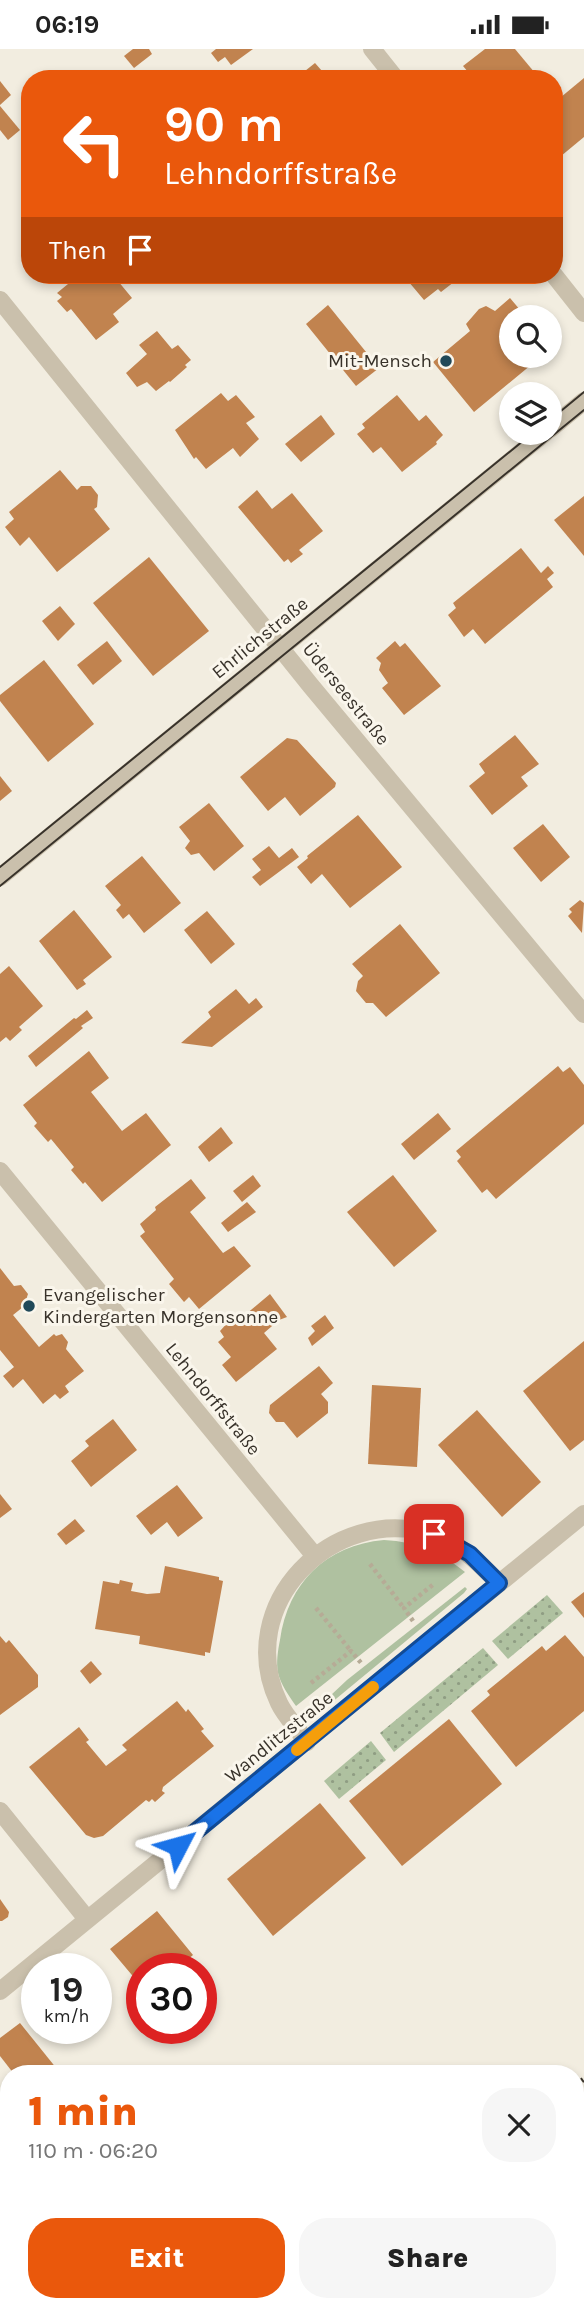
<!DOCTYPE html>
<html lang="en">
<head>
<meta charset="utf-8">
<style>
	body { margin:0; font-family:Karla,sans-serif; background:#f6f6f6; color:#222; height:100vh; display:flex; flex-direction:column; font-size:26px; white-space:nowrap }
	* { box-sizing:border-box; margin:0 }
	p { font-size:23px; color:#767676 }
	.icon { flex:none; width:38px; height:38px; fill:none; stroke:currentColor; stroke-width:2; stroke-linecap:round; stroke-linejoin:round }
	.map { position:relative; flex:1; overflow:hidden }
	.sheet { position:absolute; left:0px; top:2016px; width:584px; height:247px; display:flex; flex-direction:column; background:#fff; border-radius:28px 28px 0 0; box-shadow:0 4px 10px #0003 }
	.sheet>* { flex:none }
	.guide { position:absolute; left:21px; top:21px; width:542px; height:214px; border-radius:28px; box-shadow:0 4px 10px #0003; background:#ea580c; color:#fff; overflow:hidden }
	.controls { position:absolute; left:499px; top:256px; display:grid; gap:14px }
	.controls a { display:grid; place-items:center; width:63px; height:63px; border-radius:50%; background:#fff; box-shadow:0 4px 10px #0003; font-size:35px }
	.speed { position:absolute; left:21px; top:1904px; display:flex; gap:14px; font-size:35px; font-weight:700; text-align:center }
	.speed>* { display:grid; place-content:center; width:91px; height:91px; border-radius:50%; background:#fff; box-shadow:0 4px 10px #0003; line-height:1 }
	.speed small { font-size:18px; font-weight:400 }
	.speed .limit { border:10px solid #d22; background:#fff; color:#111 }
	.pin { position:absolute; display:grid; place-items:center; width:60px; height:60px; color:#fff; margin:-30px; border-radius:14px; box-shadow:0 4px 10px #0006 }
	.me { position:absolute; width:77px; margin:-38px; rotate:51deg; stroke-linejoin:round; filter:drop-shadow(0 0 5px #0008) }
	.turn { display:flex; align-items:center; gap:24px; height:147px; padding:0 28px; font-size:32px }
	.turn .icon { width:91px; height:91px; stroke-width:2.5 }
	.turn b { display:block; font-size:49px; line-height:60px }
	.then { display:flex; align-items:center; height:66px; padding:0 28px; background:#0003; gap:14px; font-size:26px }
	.round { display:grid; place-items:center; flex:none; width:74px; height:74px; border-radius:28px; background:#f6f6f6 }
	.headline { display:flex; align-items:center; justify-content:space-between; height:119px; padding:0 28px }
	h1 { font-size:42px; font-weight:800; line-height:52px; color:#ea580c }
	.button { display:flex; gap:14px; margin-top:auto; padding:14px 28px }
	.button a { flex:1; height:80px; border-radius:28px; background:#ea580c; color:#fff; font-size:28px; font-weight:800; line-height:80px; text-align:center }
	.button a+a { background:#f6f6f6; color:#222 }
	.status { display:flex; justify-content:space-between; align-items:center; height:49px; padding:0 35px; background:#fff; direction:ltr }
	.status svg { height:19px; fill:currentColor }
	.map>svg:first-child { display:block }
</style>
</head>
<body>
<div class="status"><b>06:19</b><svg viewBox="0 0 49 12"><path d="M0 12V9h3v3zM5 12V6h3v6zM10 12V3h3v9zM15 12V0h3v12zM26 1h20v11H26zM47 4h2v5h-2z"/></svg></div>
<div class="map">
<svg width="584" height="2262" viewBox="0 0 584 2262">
	<defs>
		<pattern id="park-dots" width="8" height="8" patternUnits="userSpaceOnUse" patternTransform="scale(1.75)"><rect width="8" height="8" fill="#afc1a0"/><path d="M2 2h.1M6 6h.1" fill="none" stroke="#8f9d83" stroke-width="1.8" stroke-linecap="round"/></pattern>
	</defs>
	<rect width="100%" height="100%" fill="#f2ede0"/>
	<g fill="#afc1a0">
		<path d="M384 1491C418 1493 439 1502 465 1523L296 1657C289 1647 281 1636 278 1624 276 1613 278 1601 280 1591 288 1534 326 1496 384 1491Z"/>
		<polygon points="465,1538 467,1540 464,1544 325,1659 316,1664 314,1662 347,1631"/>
	</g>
	<g fill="url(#park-dots)">
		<polygon points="547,1546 563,1564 508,1610 492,1592"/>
		<polygon points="483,1599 498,1616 394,1703 380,1684"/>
		<polygon points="371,1692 386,1711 339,1750 324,1732"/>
	</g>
	<g fill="#c1834f">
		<polygon points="133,0 149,0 152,5 134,19 124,7"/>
		<polygon points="216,0 253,0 231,16 225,8 218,13 211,4"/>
		<polygon points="485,0 515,0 540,30 474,30 463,17"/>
		<polygon points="315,14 329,30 295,30"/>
		<polygon points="584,29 584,88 555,112 555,53"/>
		<polygon points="0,32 11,46 0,56"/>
		<polygon points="0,57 20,81 8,91 0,81"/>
		<polygon points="79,226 113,226 132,249 113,265 119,273 96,291 71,260 67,263 57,252 62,248 57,244"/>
		<polygon points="403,226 463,226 441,243 438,240 424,251"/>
		<polygon points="510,249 526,268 511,268 511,306 543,306 474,363 433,313 470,282 466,275 479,260 486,257 495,262"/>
		<polygon points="328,256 379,319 356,337 306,275"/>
		<polygon points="157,282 172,300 178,296 191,311 185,316 187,318 170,333 169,332 156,342 147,333 137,338 126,324 147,305 139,296"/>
		<polygon points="221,344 228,352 236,346 255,368 246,374 259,390 240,408 233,399 206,420 196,408 194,410 175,381"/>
		<polygon points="397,346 419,372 426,366 443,386 436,393 437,395 402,423 381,398 373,404 357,385 365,379 362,375"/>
		<polygon points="321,366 335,385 301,413 285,395"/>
		<polygon points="60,421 77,441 81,437 91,437 98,446 97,458 94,460 110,480 57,523 29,488 20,497 5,478 14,470 9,463"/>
		<polygon points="257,441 272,460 292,444 323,482 299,501 303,505 291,514 288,510 284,513 238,458"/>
		<polygon points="584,447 584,507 554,471"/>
		<polygon points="521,499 541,524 548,517 554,524 547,530 553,538 485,595 473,580 464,588 448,566 456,559 453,554"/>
		<polygon points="149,508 209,582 153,627 93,554"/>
		<polygon points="60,557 75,575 58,592 42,572"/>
		<polygon points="107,592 122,612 93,636 77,616"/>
		<polygon points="395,592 400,598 405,594 441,637 404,666 382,639 388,634 379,621 381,614 376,609"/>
		<polygon points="44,611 94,675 48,713 0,652 0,646"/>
		<polygon points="515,686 539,715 521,728 528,737 492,766 469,737 485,724 479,715"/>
		<polygon points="287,689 297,691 336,734 335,738 300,767 285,748 268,762 240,728"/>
		<polygon points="0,727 12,742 0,752"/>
		<polygon points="209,754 244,797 214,822 199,804 191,806 185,799 190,792 179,778"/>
		<polygon points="358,766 402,818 350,859 322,825 311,835 297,818 308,809 307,807"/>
		<polygon points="543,775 570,808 541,833 513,799"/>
		<polygon points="269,797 279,809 292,799 299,808 260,837 252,828 261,821 252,810"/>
		<polygon points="142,807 181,854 144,884 129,865 123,870 116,861 121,856 105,837"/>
		<polygon points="580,851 584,854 582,884 568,867 572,863 569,860"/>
		<polygon points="74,861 112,908 83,931 86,935 77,941 39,892"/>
		<polygon points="207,862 235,895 211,915 184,881"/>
		<polygon points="400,875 440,924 386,968 373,954 366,954 356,942 358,932 363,927 352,915"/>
		<polygon points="9,917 43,957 19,978 22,981 10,992 6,988 0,993 0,925"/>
		<polygon points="236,940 249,955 256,949 263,958 212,998 181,994 211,968 208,963"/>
		<polygon points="87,961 93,969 81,977 83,979 36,1018 28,1007 74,969 76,970"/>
		<polygon points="89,1002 109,1029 91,1043 122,1082 146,1064 171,1096 102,1153 85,1133 83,1135 71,1121 74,1118 51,1090 48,1093 34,1077 37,1074 23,1056"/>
		<polygon points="558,1017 563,1023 570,1018 584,1036 584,1075 496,1150 487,1140 482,1144 457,1112 461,1108 456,1102"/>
		<polygon points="438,1064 451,1080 414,1111 401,1095"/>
		<polygon points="221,1078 233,1094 209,1113 198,1098"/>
		<polygon points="253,1126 261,1137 242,1153 233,1142"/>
		<polygon points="393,1126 437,1182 394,1218 347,1163"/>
		<polygon points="191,1130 206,1149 190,1163 223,1204 234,1197 251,1217 199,1260 189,1248 184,1253 169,1235 174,1230 140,1187 145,1183 140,1175 156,1161 155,1158"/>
		<polygon points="247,1153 256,1163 228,1183 221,1174"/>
		<polygon points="0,1219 14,1237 21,1236 28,1245 26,1251 28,1254 13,1266 39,1298 54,1285 56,1287 62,1285 68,1293 66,1300 84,1322 65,1337 69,1343 60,1350 55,1345 43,1355 23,1330 13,1339 3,1327 14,1318 0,1301"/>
		<polygon points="270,1245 287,1268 279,1271 264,1284 277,1300 236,1333 222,1316 231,1308 218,1293 224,1288 220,1282 230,1271 231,1272 237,1267 239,1271"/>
		<polygon points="325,1266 334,1279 312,1297 308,1289 315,1282 311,1277"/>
		<polygon points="584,1292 584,1391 570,1402 523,1342"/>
		<polygon points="319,1317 333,1334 321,1345 328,1353 328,1364 297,1389 284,1373 276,1373 269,1364 270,1356"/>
		<polygon points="372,1336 421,1339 417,1418 368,1415"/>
		<polygon points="477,1361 541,1433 502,1468 438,1396"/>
		<polygon points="113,1370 137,1401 91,1438 71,1412 89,1397 85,1392"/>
		<polygon points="177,1436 203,1469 178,1488 167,1473 151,1486 136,1467"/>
		<polygon points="0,1445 12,1460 0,1469"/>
		<polygon points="75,1470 85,1482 66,1496 57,1485"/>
		<polygon points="165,1517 219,1528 219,1531 223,1532 210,1604 205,1603 205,1607 139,1595 140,1587 95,1580 103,1532 119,1535 120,1531 133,1534 131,1542 147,1545 160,1544"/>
		<polygon points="584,1543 584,1569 571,1553"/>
		<polygon points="565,1586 584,1608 584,1662 516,1718 471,1662 490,1646 487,1642 542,1597 546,1602"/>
		<polygon points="0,1587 6,1594 9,1591 38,1626 38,1638 0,1666"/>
		<polygon points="91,1612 102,1625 90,1635 80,1622"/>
		<polygon points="177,1652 186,1663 188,1660 204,1680 201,1682 214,1697 163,1738 162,1742 165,1744 155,1753 152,1750 149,1753 146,1751 103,1787 94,1789 86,1786 29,1718 79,1678 89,1691 86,1693 106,1717 127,1701 122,1696"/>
		<polygon points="449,1670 502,1735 402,1817 349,1752"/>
		<polygon points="320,1754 366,1809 273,1887 227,1830"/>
		<polygon points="0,1850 9,1863 8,1868 2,1872 0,1872"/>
		<polygon points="157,1862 193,1906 176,1920 142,1920 142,1938 110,1900"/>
		<polygon points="20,1974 61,2025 14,2025 0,2007 0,1989"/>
		<polygon points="584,2224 584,2262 538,2262 548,2254 576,2254 576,2231"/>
	</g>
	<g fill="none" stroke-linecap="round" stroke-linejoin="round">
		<g stroke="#b6ab96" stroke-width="4.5" stroke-dasharray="3.5 3.5" stroke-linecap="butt">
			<polyline points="370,1515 404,1559"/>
			<polyline points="316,1559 351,1602"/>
			<polyline points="413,1572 404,1559 435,1534"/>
			<polyline points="311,1634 351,1602 362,1615"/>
		</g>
		<g stroke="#cac0ac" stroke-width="18">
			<polyline points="372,0 396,30"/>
			<polyline points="554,226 584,264"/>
			<polyline points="0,251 311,637 584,965"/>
			<polyline points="550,380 584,352"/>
			<polyline points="0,828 546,383"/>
			<polyline points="0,1122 314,1506"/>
			<path d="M307 1693C298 1680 285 1667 279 1654 232 1556 333 1454 432 1485 459 1493 480 1515 499 1534"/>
			<polyline points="0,1762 87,1870"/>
			<polyline points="0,1942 584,1465"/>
		</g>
		<g stroke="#38322a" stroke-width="2">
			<polyline points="550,371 584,343"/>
			<polyline points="0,818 534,383"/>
			<polyline points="0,837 584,361"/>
			<polyline points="576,2136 584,2129"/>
			<polyline points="576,2161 584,2154"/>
			<polyline points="420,2262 430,2254"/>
			<polyline points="452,2262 462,2254"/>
		</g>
		<g stroke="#38322a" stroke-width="5" stroke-dasharray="2 5" stroke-linecap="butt">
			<polyline points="576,2036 584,2030"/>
			<polyline points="576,2092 584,2085"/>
			<polyline points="305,2262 314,2254"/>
			<polyline points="359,2262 369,2254"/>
		</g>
	</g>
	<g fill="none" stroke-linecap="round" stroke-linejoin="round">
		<g stroke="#114b97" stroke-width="18">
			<polyline id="route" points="178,1797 499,1534 470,1505 434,1485"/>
		</g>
		<use href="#route" stroke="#1a73e8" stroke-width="12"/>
		<polyline stroke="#f59e0b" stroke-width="12" points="297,1701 373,1638"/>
	</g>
	<g fill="#214959" stroke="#faf6ec" stroke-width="2.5">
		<circle cx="446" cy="312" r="7"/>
		<circle cx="29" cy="1257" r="7"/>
	</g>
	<g text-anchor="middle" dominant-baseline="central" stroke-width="6" stroke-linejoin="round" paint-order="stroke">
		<g font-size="19" fill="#38322a" stroke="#faf6ec" text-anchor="end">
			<text x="432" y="312">Mit-Mensch</text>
			<text x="43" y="1246" text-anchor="start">Evangelischer<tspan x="43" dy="22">Kindergarten Morgensonne</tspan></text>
		</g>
		<g font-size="19" fill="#38322a" stroke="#faf6ec">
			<text transform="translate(260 589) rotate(-39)">Ehrlichstraße</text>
			<text transform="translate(346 645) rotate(51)">Üderseestraße</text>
			<text transform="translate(213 1350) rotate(51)">Lehndorffstraße</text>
			<text transform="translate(279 1688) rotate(-39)">Wandlitzstraße</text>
		</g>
	</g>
</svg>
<div class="controls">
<a><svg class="icon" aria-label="search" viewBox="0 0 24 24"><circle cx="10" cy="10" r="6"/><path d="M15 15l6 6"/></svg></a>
<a><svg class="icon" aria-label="layers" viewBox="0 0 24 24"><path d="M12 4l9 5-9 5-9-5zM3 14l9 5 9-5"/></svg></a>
</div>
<div class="speed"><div>19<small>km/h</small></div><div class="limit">30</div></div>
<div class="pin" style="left:434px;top:1485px;background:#d93025"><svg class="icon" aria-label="arrive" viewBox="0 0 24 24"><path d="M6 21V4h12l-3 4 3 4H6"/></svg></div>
<svg class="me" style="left:178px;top:1797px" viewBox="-20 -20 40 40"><path d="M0-17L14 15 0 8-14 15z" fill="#1a73e8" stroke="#fff" stroke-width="4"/></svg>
<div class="guide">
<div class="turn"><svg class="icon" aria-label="left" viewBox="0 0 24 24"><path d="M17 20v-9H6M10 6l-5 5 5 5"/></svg><div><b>90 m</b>Lehndorffstraße</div></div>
<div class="then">Then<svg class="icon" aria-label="arrive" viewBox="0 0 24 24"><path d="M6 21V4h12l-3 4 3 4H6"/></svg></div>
</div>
<section class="sheet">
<div class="headline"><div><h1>1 min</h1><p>110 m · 06:20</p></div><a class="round"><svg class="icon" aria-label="close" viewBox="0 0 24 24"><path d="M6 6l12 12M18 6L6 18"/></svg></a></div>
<div class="button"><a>Exit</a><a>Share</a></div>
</section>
</div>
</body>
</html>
